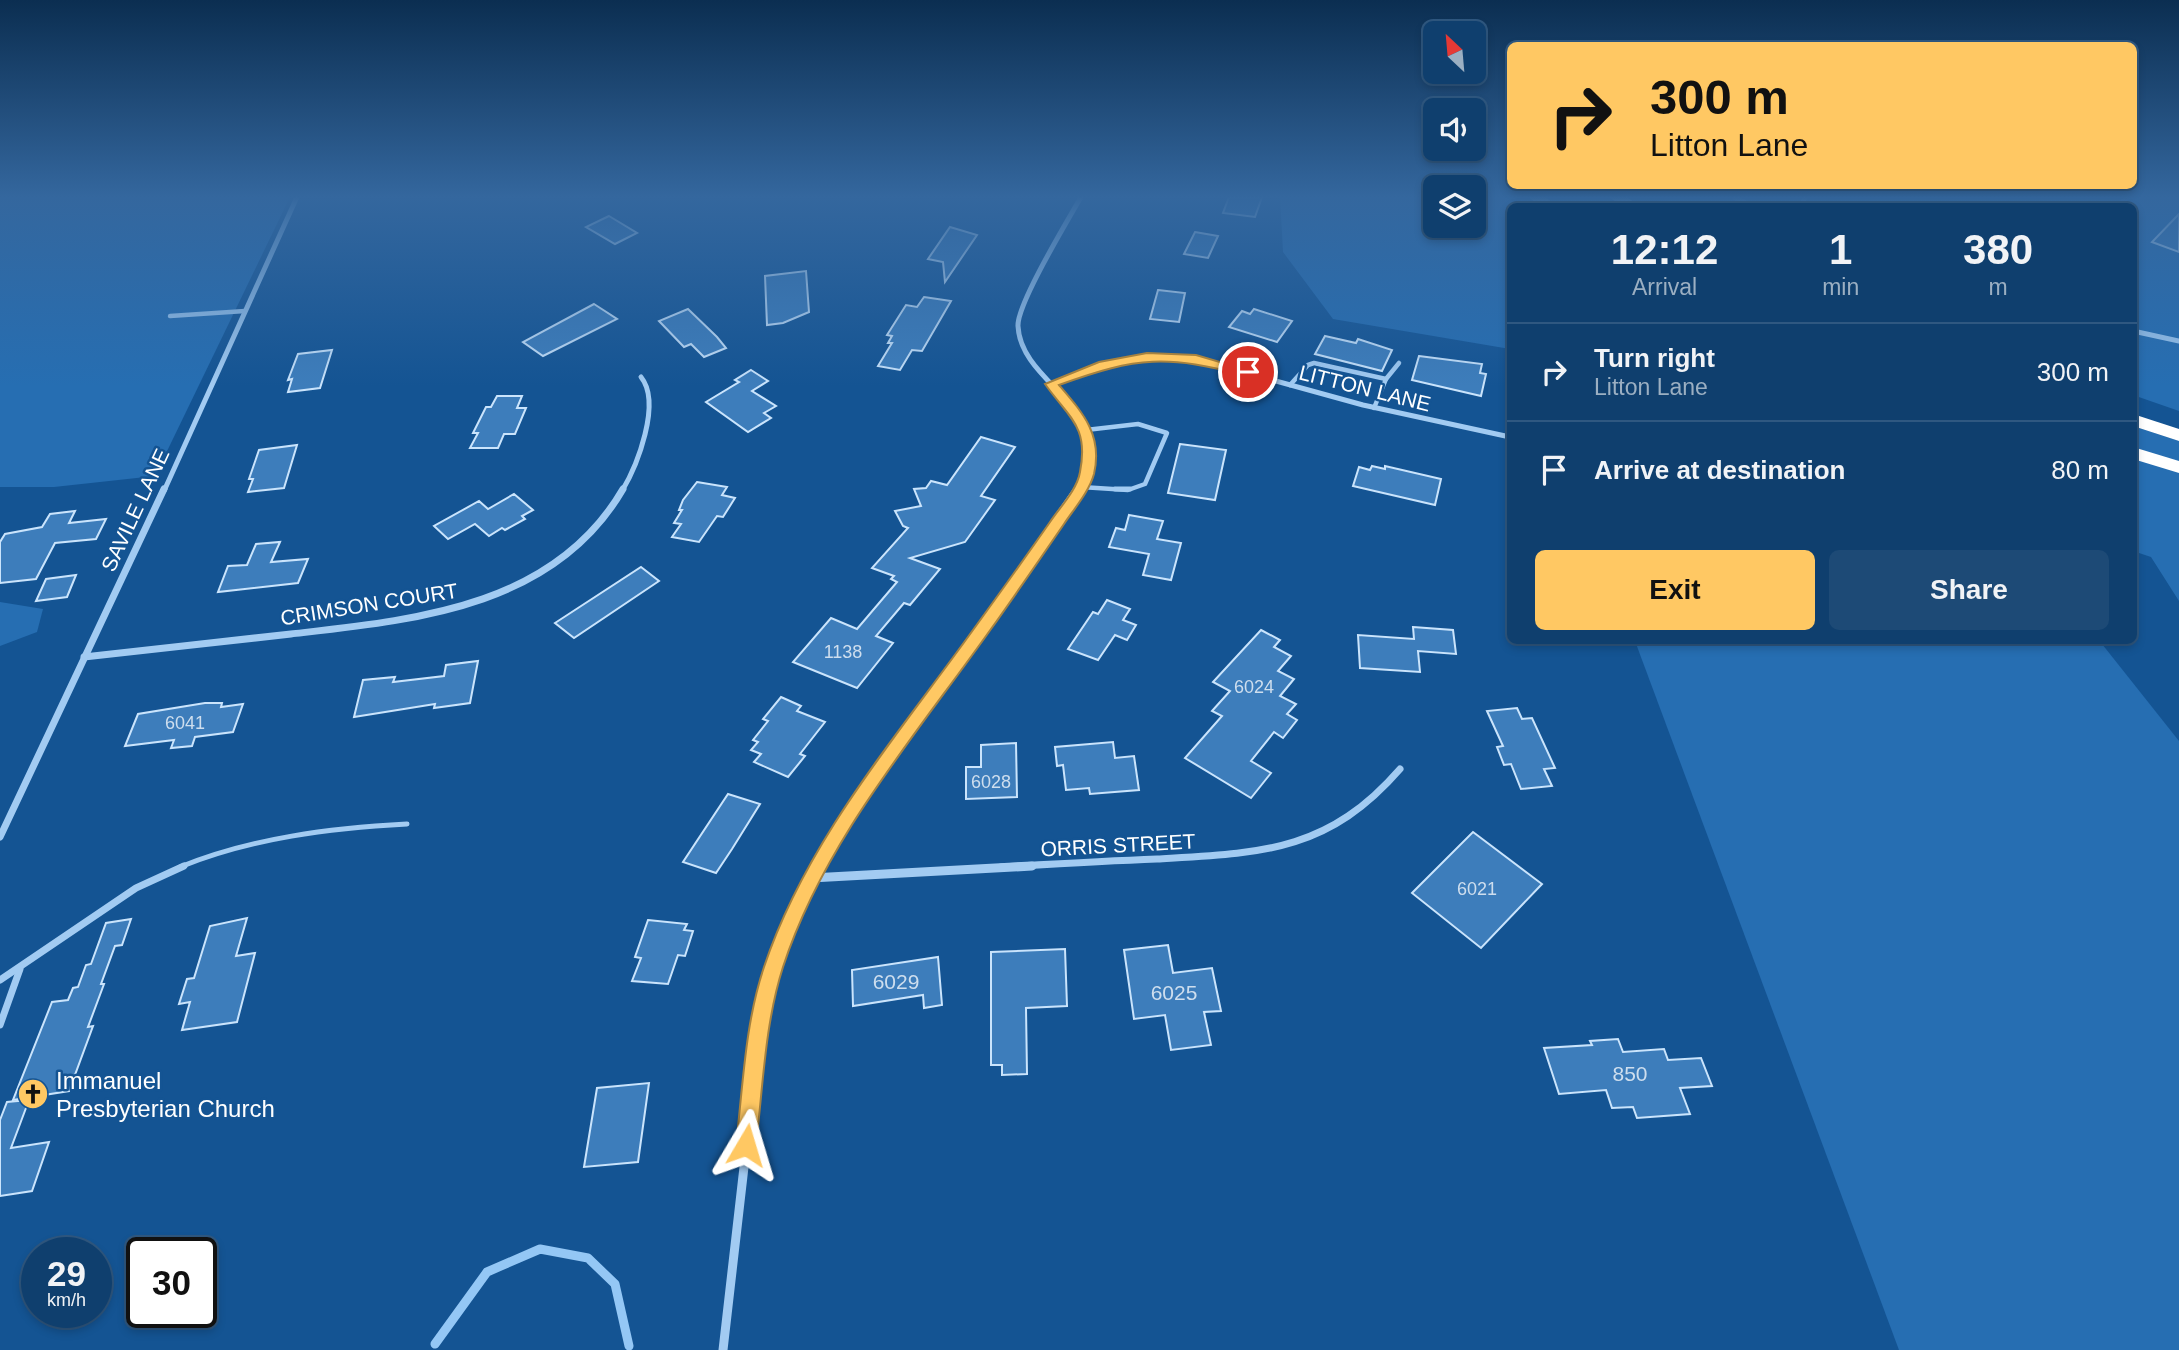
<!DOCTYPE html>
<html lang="en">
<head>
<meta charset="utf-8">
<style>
	body { margin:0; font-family:Helvetica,sans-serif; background:#1d4a76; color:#f1f3f6; height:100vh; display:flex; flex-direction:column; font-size:26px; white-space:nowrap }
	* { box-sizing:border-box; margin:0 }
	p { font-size:23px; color:#9bafc2 }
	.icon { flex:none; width:38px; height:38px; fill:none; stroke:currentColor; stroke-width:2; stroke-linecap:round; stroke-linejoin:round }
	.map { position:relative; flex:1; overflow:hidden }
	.details { position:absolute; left:1507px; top:203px; width:630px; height:441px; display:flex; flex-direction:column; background:#0f3f6e; border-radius:10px; box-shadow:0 4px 10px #0003,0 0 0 2px #2f5881 }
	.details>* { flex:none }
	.guide { position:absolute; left:1507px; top:42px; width:630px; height:147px; border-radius:10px; box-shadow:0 4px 10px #0003,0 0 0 2px #2f5881; background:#ffc863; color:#111; overflow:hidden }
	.needle { width:46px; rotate:334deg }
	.buttons { position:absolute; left:1423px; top:21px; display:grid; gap:14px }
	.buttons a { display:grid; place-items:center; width:63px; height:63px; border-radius:10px; background:#0f3f6e; box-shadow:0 4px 10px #0003,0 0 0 2px #2f5881; font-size:35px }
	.speed { position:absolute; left:21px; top:1237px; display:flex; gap:14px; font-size:35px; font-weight:700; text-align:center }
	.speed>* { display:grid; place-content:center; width:91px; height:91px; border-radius:50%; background:#0f3f6e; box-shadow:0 4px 10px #0003,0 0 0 2px #2f5881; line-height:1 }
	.speed small { font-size:18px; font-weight:400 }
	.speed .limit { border:4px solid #111; border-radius:10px; background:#fff; color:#111 }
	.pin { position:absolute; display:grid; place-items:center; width:60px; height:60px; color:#fff; margin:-30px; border:4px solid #fff; border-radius:50%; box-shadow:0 2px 7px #0007 }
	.me { position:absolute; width:77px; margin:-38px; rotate:7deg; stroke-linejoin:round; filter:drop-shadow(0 0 5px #0008) }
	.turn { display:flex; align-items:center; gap:24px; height:147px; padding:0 28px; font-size:32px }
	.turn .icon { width:91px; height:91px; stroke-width:2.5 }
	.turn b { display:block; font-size:49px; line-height:60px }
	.eta { display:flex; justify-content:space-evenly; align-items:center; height:119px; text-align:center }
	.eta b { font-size:42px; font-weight:700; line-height:49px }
	.primary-button { display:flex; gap:14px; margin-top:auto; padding:14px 28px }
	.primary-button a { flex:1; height:80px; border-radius:10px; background:#ffc863; color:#111; font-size:28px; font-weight:700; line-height:80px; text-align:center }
	.primary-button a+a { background:#1d4a76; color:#f1f3f6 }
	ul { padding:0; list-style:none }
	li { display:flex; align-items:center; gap:21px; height:98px; padding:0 28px; border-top:2px solid #2f5881 }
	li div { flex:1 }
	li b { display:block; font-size:26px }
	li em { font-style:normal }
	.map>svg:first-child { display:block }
</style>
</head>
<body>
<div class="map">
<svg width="2179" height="1350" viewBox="0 0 2179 1350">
	<rect width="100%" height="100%" fill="#145493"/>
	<g fill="#266eb2">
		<polygon points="0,197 290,197 155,476 54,487 0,487"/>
		<polygon points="1280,197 1435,197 1435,226 1474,226 1474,197 1525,197 1540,206 1510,206 1510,349 1333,319 1283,252"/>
		<polygon points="1545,197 1605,197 1621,206 1560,206"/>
		<polygon points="1661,197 2179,197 2179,411 2133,395 2133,206 1679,206"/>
		<polygon points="2133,426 2179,441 2179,462 2133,448"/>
		<polygon points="2133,458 2179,472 2179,601 2151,557 2133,551"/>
		<polygon points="0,602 43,609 37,632 0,646"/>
		<polygon points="2076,641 2102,644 2179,741 2179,1350 1899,1350 1635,641"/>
	</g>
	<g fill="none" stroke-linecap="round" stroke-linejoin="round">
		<polyline stroke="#94c7f5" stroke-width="9" points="435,1344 487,1272 540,1249 588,1258 615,1284 629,1346"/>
	</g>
	<g fill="#3d7dbb" stroke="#cae4fc" stroke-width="2">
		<polygon points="1229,197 1262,197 1255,217 1223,213"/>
		<polygon points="2179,214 2179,252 2152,242"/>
		<polygon points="609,216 637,233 615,244 586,227"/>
		<polygon points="950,227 977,235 945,282 943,262 928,259"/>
		<polygon points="1195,232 1218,236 1208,258 1184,254"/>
		<polygon points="806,271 809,312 783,323 767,325 765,276"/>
		<polygon points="1158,290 1185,293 1179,322 1150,319"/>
		<polygon points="924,297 951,301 922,351 912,350 900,370 878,366 892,343 888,343 892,336 887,335 906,305 917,307"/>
		<polygon points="594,304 617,319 543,356 523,342"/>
		<polygon points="688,309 717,337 726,348 704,357 691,344 684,347 659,321"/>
		<polygon points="1254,309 1292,321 1277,342 1229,327 1242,311 1250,314"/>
		<polygon points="1325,336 1356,343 1358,339 1392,350 1382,371 1315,354"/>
		<polygon points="332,350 320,388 288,392 292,379 288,380 298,354"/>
		<polygon points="1419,356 1482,364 1480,373 1486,374 1481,396 1412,380"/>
		<polygon points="751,370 768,381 752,391 776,406 764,413 771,418 748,432 706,402 739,382 735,380"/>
		<polygon points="497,396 522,396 517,408 526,408 515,434 504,434 498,448 470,448 478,433 473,433 486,407 491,407"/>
		<polygon points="981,437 1015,447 981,496 995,500 965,542 910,558 940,569 910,605 904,603 876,636 893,643 857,688 793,662 831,618 857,629 897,582 891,579 894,576 872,568 908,528 903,526 895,511 921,506 914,489 926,488 931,481 947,485"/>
		<polygon points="1180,444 1226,450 1215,500 1168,493"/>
		<polygon points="297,445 284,488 248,492 253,479 249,479 259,450"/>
		<polygon points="1372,466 1385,469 1385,466 1441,479 1435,505 1353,486 1359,467 1370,470"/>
		<polygon points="697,482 727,487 722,495 735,498 723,517 717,516 699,542 672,537 681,524 674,523 682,510 679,510 683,500"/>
		<polygon points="514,494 533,510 522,516 525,519 505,530 502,528 489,536 475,524 448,539 434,526 479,501 488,509"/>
		<polygon points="75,511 69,523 106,519 96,539 55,543 36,579 0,583 0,542 5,534 42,527 50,514"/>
		<polygon points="1129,515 1163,521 1157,539 1181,543 1171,580 1143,575 1149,554 1109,547 1116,528 1125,530"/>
		<polygon points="280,542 271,562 308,559 298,583 218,592 228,566 247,565 256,544"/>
		<polygon points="641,567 659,581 574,638 555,623"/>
		<polygon points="76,575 67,597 36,601 46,579"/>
		<polygon points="1107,600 1130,609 1123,620 1136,625 1127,640 1115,635 1098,660 1068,649 1093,612 1098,614"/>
		<polygon points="1413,627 1453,630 1456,654 1418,651 1420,672 1360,668 1358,635 1414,639"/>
		<polygon points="1261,630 1280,640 1274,647 1291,656 1278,671 1294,679 1280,696 1296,704 1287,714 1297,720 1283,738 1274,732 1251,761 1271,773 1251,798 1185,758 1222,716 1212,711 1230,691 1213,682"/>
		<polygon points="478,661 470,703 434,708 435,704 354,717 363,680 395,677 393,682 444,676 446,665"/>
		<polygon points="781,697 801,706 797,711 825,722 800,754 805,756 788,777 754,762 761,754 751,750 758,742 753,740 768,721 763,719"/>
		<polygon points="205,703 222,703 221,707 243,704 233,732 195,737 192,746 171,748 174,740 125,746 138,714"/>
		<polygon points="1517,708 1522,719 1532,718 1555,768 1544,769 1552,786 1521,789 1511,764 1504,765 1497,747 1503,746 1487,711"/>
		<polygon points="1113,742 1115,758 1134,756 1139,790 1090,794 1089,788 1066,790 1063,765 1057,766 1055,747"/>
		<polygon points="1016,743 1017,797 966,799 966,767 981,767 981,745"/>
		<polygon points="728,794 760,804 732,849 716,873 683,862"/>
		<polygon points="1473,832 1542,884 1481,948 1412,893"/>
		<polygon points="247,918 236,956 255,953 237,1022 182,1030 190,1002 179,1004 187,979 194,978 210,926"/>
		<polygon points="131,919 122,945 115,946 101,984 104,984 88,1027 93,1026 69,1091 13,1100 52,1002 68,1000 73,988 78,987 86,965 91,964 106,923"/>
		<polygon points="648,920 687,924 684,930 693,931 685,956 678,955 668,984 632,981 641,958 635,957"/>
		<polygon points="1168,945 1173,973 1212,968 1221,1011 1204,1012 1211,1045 1171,1050 1165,1015 1134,1019 1124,950"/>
		<polygon points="1065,949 1067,1006 1026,1008 1027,1074 1002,1075 1002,1065 991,1065 991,952"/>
		<polygon points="938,957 942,1005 924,1008 923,995 853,1006 852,970"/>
		<polygon points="1618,1039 1623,1052 1664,1049 1668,1060 1701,1058 1712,1086 1680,1088 1690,1114 1637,1118 1633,1107 1612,1108 1606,1090 1559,1094 1544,1048 1592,1045 1590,1041"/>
		<polygon points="649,1083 638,1162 584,1167 597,1088"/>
		<polygon points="29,1100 11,1148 49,1142 32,1191 0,1196 0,1120 7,1102"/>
	</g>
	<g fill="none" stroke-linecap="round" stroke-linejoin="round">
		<g stroke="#a2cbf2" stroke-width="4.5">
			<polyline points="170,316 245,311"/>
			<polyline points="1386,379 1399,363"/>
			<polyline points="1290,385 1308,365 1314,363 1386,379 1374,408"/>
			<polyline points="1081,487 1128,490 1145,484 1167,433 1138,424 1086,430"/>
		</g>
		<g stroke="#a2cbf2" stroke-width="5">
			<polyline points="1115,489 1130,489"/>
			<path d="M180 867C251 838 331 828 407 824"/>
		</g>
		<g stroke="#a2cbf2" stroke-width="7">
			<polyline points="0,980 136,888 184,866"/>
			<polyline points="0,1025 20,969"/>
		</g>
		<g stroke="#a2cbf2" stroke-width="5">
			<polyline points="1734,197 1751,206"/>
			<polyline points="1802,206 1805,197"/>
			<polyline points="2119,206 2127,197"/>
			<polyline points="2133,331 2179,341"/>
			<polyline points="1051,384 1122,362 1158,358 1196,359 1363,405 1510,437"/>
			<polyline points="164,491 297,197"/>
			<path d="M622 491C637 466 662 403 641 377"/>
			<path d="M1076 491C1130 411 1021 389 1018 326 1017 304 1068 220 1081 197"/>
		</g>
		<g stroke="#a2cbf2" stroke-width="7">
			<path d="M84 657C153 649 222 642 291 634 414 620 554 608 623 489"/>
			<polyline points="0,837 164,489"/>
			<polyline points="818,867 859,801 1077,489"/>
			<path d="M1001 867C1053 864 1105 861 1157 859 1260 853 1327 853 1400 769"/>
		</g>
		<g stroke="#a2cbf2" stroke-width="9">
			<polyline points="811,878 1032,866"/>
			<polyline points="723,1350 761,1019 788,925 819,866"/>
		</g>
		<g fill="#fff" fill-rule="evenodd">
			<polygon points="1528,197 1545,197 1557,206 1541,206"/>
			<polygon points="1609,197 1627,197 1639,206 1622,206"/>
			<polygon points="2133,414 2179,429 2179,441 2133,426"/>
			<polygon points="2133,447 2179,461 2179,473 2133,459"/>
		</g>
	</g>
	<linearGradient id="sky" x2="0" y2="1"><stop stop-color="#0b2e51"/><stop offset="0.51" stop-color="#34679e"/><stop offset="1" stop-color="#34679e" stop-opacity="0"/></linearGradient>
	<rect width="2179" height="386" fill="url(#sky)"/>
	<path fill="#ffc863" stroke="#a68240" stroke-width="2" d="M1147 353 1196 355 1254 372 1248 376C1167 355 1138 356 1059 385 1083 413 1103 435 1094 474 1089 492 1074 509 1064 524 1040 559 1016 594 991 629 916 735 824 841 783 967 765 1023 763 1086 756 1145L753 1152 746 1155 739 1152 736 1145C743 1086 745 1023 764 967 806 841 897 736 973 630 999 594 1025 558 1050 522 1060 507 1077 490 1080 472 1089 426 1069 418 1045 384L1099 362Z"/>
	<defs>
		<g id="church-disc" transform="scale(1.575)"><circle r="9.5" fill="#ffc863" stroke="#145493"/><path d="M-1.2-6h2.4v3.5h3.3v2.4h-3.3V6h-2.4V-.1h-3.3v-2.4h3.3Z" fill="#111"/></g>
	</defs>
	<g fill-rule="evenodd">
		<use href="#church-disc" x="33" y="1094"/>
	</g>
	<g text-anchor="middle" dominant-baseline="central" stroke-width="5" stroke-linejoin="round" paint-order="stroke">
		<g font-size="18" fill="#cedeee">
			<text x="843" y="652">1138</text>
			<text x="1254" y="687">6024</text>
			<text x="185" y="723">6041</text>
			<text x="991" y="782">6028</text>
			<text x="1477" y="889">6021</text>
		</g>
		<g font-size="21" fill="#fff" stroke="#145493">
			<text transform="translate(1365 388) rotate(14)">LITTON LANE</text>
			<text transform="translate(135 510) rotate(-65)">SAVILE LANE</text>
			<text transform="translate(369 604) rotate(-9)">CRIMSON COURT</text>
			<text transform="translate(1118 845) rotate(-3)">ORRIS STREET</text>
		</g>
		<g font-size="21" fill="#cedeee">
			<text x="896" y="981">6029</text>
			<text x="1174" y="992">6025</text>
			<text x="1630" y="1073">850</text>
		</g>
		<g font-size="24" fill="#fff" stroke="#145493" text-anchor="start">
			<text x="56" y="1080">Immanuel<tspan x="56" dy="28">Presbyterian Church</tspan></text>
		</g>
	</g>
</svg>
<div class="buttons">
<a><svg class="needle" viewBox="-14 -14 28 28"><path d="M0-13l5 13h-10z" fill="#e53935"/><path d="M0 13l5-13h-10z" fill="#9bafc2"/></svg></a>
<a><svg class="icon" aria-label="sound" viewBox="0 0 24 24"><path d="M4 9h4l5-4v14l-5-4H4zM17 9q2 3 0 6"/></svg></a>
<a><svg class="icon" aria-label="layers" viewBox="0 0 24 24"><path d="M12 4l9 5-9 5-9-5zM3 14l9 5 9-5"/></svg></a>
</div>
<div class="speed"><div>29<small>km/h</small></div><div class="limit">30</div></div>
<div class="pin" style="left:1248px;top:372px;background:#d93025"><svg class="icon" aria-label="arrive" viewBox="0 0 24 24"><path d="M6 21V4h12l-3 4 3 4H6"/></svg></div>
<svg class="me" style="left:746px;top:1145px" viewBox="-20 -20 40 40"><path d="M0-17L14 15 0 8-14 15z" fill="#ffc863" stroke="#fff" stroke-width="4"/></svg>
<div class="guide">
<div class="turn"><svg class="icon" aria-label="right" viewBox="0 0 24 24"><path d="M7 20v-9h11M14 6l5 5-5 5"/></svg><div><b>300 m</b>Litton Lane</div></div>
</div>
<section class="details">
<div class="eta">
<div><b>12:12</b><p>Arrival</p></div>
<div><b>1</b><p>min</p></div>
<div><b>380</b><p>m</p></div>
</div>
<ul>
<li><svg class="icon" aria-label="right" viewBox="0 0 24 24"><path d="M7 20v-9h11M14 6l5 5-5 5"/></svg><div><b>Turn right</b><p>Litton Lane</p></div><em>300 m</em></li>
<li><svg class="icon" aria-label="arrive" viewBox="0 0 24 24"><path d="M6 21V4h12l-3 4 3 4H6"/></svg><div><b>Arrive at destination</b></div><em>80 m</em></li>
</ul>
<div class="primary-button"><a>Exit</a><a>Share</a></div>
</section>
</div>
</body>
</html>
